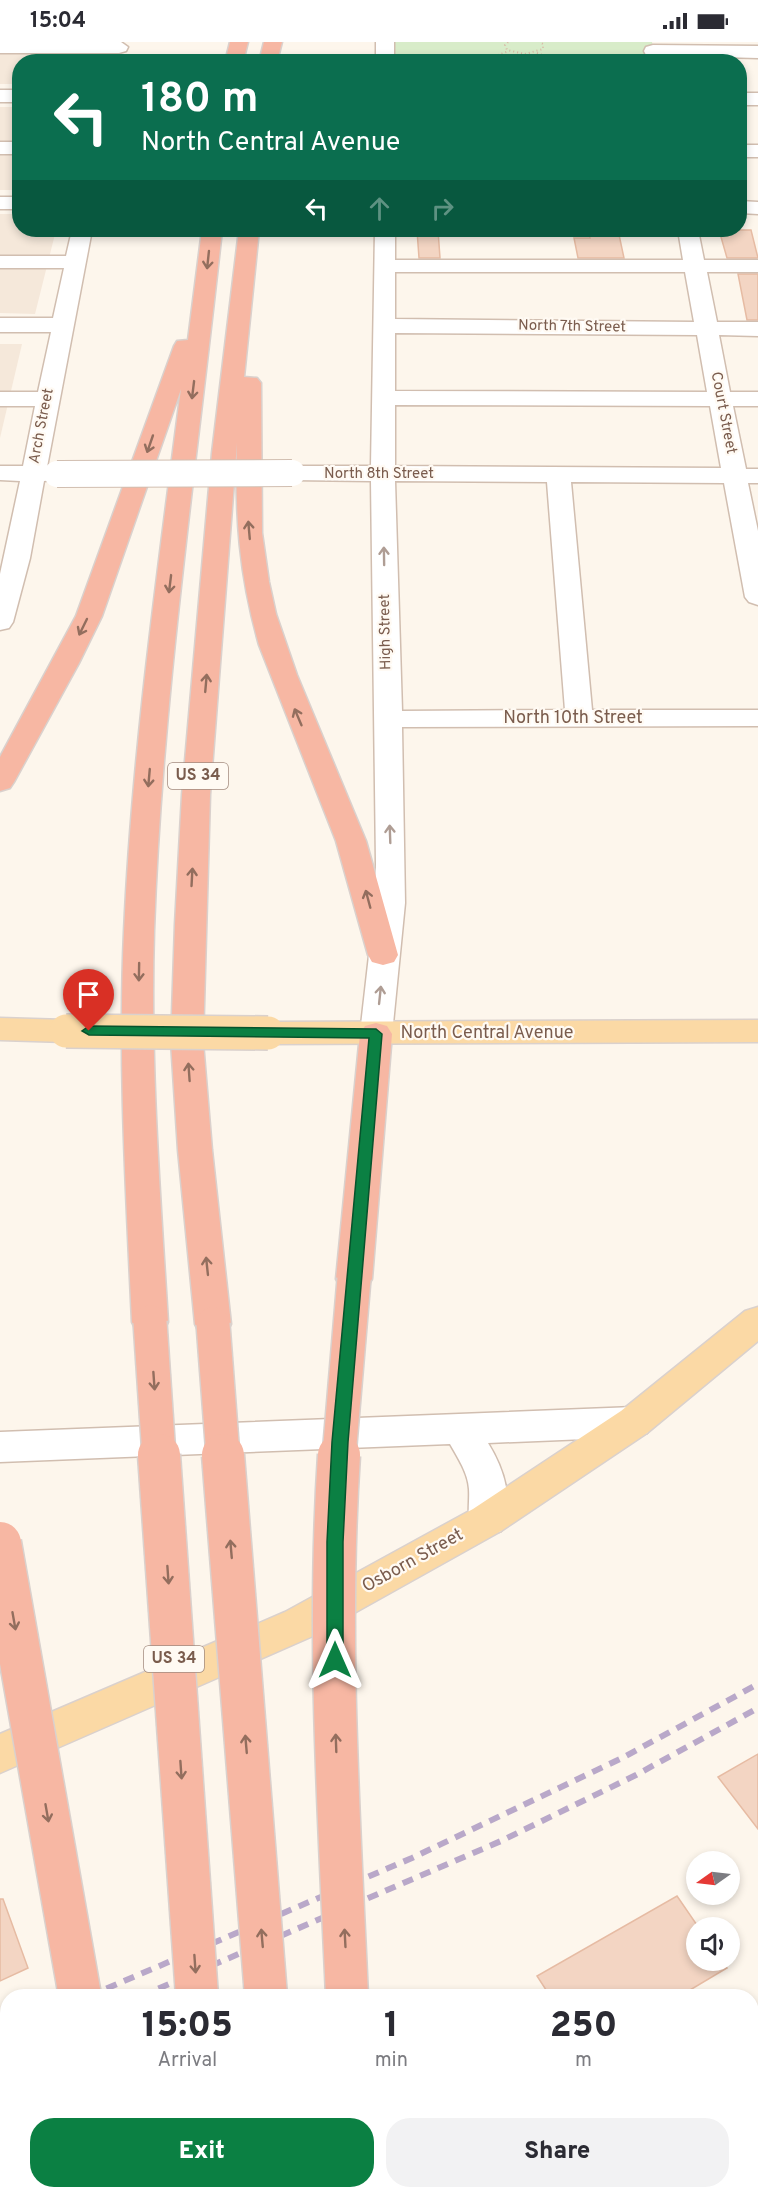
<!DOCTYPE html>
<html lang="en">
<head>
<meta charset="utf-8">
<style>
	body { margin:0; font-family:Overpass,sans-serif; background:#f2f2f3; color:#2b2b33; height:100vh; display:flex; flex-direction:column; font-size:22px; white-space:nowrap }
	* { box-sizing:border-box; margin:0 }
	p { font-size:20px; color:#7c7c81 }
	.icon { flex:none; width:33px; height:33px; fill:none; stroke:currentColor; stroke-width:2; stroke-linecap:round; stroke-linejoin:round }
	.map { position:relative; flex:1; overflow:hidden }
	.panel { position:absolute; left:0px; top:1947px; width:759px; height:210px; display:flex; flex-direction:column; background:#fff; border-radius:24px 24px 0 0; box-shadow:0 3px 9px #0003 }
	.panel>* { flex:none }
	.top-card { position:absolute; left:12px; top:12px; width:735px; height:183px; border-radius:24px; box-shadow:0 3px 9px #0003; background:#0b6e4f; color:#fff; overflow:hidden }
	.needle { width:39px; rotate:256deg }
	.fabs { position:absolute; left:686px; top:1809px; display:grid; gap:12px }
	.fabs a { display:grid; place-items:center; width:54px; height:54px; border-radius:50%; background:#fff; box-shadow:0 3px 9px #0003; font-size:30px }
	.pin { position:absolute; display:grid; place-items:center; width:51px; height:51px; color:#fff; margin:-62px -26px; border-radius:50% 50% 50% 0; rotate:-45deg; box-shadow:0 0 6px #0007 }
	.pin .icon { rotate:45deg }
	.me { position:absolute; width:66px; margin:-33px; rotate:0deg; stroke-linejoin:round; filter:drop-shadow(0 0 4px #0008) }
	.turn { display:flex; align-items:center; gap:21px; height:126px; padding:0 30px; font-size:27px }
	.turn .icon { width:78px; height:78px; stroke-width:2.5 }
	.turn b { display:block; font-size:42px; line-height:51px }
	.lanes { display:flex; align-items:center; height:57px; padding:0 30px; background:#0003; justify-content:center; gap:30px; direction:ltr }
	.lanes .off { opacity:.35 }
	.eta { display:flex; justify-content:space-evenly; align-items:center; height:102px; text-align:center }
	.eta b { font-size:36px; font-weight:800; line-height:42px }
	.cta { display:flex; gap:12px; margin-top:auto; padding:12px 30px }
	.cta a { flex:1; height:69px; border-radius:24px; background:#0b8043; color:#fff; font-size:24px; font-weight:800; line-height:69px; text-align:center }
	.cta a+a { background:#f2f2f3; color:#2b2b33 }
	.status { display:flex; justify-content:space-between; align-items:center; height:42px; padding:0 30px; background:#fff; direction:ltr }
	.status svg { height:16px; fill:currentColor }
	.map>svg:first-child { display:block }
</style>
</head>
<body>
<div class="status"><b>15:04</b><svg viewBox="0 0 49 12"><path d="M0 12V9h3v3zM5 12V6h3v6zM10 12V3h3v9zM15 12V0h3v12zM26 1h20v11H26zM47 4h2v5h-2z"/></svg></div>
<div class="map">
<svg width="758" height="2157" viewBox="0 0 758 2157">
	<rect width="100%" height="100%" fill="#fdf6ec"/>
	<g fill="#f5e8da">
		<polygon points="0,0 95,0 91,19 20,20 19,42 0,42"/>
		<rect x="0" y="65" width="19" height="83"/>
		<polygon points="0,172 19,172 20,188 56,188 35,272 0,271"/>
		<polygon points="0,302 22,302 0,396"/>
	</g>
	<polygon fill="#d8ecc9" points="385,0 652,0 655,19 385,20"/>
	<g fill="#f3d5c3" stroke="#e6bba3" stroke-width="1.5">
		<polygon points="417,188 438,188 440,216 419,216"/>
		<polygon points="588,188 618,188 624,216 578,216 574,196 590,196"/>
		<polygon points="719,188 751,188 758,216 727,216"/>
		<polygon points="738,232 758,232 758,278 747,278"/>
		<polygon points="758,1712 758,1787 718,1735"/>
		<polygon points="677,1854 699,1886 696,1886 696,1918 722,1918 727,1926 680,1954 550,1954 537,1934"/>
		<polygon points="0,1857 3,1857 28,1926 0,1939"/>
	</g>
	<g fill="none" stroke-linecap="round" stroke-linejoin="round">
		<g stroke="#d1beb0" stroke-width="3">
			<g id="minor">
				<polygon points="0,0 121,0 128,5 126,9 119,11 0,11"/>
				<rect x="376" y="0" width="18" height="20"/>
				<polygon points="653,3 758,4 758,16 646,13 644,9 646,5"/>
				<rect x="0" y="48" width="20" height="12"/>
				<rect x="740" y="51" width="18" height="12"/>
				<rect x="0" y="100" width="20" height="12"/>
				<rect x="740" y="103" width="18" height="12"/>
				<rect x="0" y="155" width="20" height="12"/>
				<polygon points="740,159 758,160 758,172 740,171"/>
				<polygon points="72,188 92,188 47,425 62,427 65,432 62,437 44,439 30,516 13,580 9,586 0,588 0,532 20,439 0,438 0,424 23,424 35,364 0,364 0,350 38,350 51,290 0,290 0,276 53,276 64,226 0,226 0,214 66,214"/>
				<path d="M375 188H395V218H683L678 188H698L704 218H758V230H707L717 280H758V294L719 293 730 350H758V364H733L746 427H758V441H748L758 489V563L749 560 745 555 724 441 571 440 592 668H758V684L402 685 405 861 392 992 387 1000 376 1003 365 1000 360 992 375 861 376 822 371 439 292 438 283 436 280 431 283 426 292 424H371ZM395 230H685L694 280 395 277ZM395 291 697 293 707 350 395 349ZM395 363 710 364 721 426 395 424ZM395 439 547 440 565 668 402 669Z"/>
				<path d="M634 1365 647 1369 653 1380 647 1391 634 1395 488 1401C504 1427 515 1460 501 1489L487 1494 473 1489C466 1474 470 1463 469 1447 468 1431 458 1416 450 1402L0 1420V1390Z"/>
			</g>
		</g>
		<g stroke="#dad1cd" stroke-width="3">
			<g id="major">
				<polygon points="0,976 66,978 77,981 82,989 77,997 66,1000 0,998"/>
				<polygon points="758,978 758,1000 268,1002 257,999 252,991 257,983 268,980"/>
				<polygon points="758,1265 758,1299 647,1391 501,1489 313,1594 0,1731 0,1692 285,1570 473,1467 621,1369 745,1269"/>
			</g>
		</g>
		<g stroke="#dad1cd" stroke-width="3">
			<g id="highway">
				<polygon points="230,0 248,0 243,20 225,20"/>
				<polygon points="264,0 282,0 277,20 259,20"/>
				<path d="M202 188H222C197 421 162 655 154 889 150 1020 160 1150 168 1280L163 1290 150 1294 137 1290 132 1280C126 1150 118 1020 124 890 132 708 158 527 181 347L102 574 79 621 14 740 10 746 0 749V715L76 574 174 304 177 299 188 298Z"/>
				<path d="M239 188H259L244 335 257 336 261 341 262 491 269 540 276 572 297 633 366 799 398 913 394 920 383 923 372 920 368 913 336 799 259 603C239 532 235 475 237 401L210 753 203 1000 212 1108 231 1282 226 1292 213 1296 200 1292 195 1282 178 1108 171 1000 175 882 182 753 212 411Z"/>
				<polygon points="376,981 387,984 392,992 372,1237 366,1247 354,1250 342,1247 336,1237 360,992 365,984"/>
				<polygon points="90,2150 138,2150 139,2157 91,2157"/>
				<rect x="187" y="2150" width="48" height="7"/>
				<rect x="258" y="2150" width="48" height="7"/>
				<rect x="332" y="2150" width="48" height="7"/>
			</g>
		</g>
		<g stroke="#d9b8a5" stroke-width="2" stroke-dasharray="1 3" stroke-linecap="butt">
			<polyline points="508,0 505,3 507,8 525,12 543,7 543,2 540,0"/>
			<polyline points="537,11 562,20"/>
			<polyline points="479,20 509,9"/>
		</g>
		<use href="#minor" fill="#fff" fill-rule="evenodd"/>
		<use href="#major" fill="#fbd9a5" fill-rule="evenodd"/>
		<use href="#highway" fill="#f7b7a3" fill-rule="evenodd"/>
		<g stroke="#b9a8c9" stroke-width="6" stroke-dasharray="11 8" stroke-linecap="butt">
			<polyline points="89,1954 412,1816 622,1716 758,1642"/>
			<polyline points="141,1954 501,1799 636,1733 758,1666"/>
			<polyline points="0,1991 8,1988"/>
			<polyline points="0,2013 8,2010"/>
		</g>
		<g stroke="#d1beb0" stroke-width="28" stroke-linecap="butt">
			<polyline id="minor-bridge" points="57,432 292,431"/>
		</g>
		<g stroke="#dad1cd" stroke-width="36" stroke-linecap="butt">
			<polyline id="major-bridge" points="66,989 268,991"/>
		</g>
		<g stroke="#dad1cd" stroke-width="36" stroke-linecap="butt">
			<g id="highway-bridge-far1">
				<polyline points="150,1280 159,1414"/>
				<polyline points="213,1282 223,1414"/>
				<polyline points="339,1414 354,1237"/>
			</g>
		</g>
		<g stroke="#dad1cd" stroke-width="45" stroke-linecap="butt">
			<g id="highway-bridge">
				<polyline points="159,1413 197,1954"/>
				<polyline points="223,1413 266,1954"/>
				<path d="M339 1413C327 1593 339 1774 347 1954"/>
				<polyline points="0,1501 80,1954"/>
			</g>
		</g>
		<use href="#minor-bridge" stroke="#fff" stroke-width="26"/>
		<use href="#major-bridge" stroke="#fbd9a5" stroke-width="33"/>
		<use href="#highway-bridge-far1" stroke="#f7b7a3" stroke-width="33"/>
		<use href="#highway-bridge" stroke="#f7b7a3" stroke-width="42"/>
	</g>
	<defs><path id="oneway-shaft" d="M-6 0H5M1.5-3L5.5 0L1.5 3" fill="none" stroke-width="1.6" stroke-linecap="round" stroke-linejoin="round" transform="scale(1.5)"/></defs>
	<g stroke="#936e5e">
		<use href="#oneway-shaft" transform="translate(208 218) rotate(96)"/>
		<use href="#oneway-shaft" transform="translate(193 348) rotate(97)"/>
		<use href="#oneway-shaft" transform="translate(150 402) rotate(109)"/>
		<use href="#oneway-shaft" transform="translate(249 488) rotate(-95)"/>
		<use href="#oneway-shaft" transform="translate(170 542) rotate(97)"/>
		<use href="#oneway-shaft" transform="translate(83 585) rotate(116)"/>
		<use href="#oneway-shaft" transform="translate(206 641) rotate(-85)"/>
		<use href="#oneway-shaft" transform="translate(298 675) rotate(-113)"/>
		<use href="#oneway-shaft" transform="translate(149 736) rotate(95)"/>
		<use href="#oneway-shaft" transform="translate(192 835) rotate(-87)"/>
		<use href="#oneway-shaft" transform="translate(368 857) rotate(-105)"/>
		<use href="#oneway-shaft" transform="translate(139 930) rotate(91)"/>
		<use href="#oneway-shaft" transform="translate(189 1030) rotate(-94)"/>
		<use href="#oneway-shaft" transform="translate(207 1224) rotate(-96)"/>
		<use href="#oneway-shaft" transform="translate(154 1339) rotate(86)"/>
		<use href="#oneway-shaft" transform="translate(231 1507) rotate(-95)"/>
		<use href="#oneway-shaft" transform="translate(168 1533) rotate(86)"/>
		<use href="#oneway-shaft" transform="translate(14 1579) rotate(80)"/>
		<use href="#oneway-shaft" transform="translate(336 1701) rotate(-92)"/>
		<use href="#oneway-shaft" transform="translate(246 1702) rotate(-95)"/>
		<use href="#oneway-shaft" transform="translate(181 1728) rotate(86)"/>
		<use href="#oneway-shaft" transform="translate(47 1771) rotate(80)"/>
		<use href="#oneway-shaft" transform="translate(262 1896) rotate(-95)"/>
		<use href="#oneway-shaft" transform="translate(345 1896) rotate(-93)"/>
		<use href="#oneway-shaft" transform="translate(195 1922) rotate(86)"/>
	</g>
	<g stroke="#af9d94">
		<use href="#oneway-shaft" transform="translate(384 514) rotate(-91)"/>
		<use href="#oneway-shaft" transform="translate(390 792) rotate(-92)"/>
		<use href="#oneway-shaft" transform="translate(380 953) rotate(-84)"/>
	</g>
	<polygon fill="#0b8043" stroke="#07532c" stroke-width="1.5" points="89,984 376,987 382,992 348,1400 343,1500 343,1618 341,1623 335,1625 329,1623 327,1618 327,1500 332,1400 369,996 89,993 82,989"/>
	<g text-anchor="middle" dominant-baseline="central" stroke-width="4.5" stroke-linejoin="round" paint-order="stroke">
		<g font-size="15" fill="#7a5c4d" stroke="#fffaf3">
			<text transform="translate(572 285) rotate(1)">North 7th Street</text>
			<text transform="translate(723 371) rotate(79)">Court Street</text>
			<text transform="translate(42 384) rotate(-79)">Arch Street</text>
			<text x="379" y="432">North 8th Street</text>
			<text transform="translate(386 590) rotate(-91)">High Street</text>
		</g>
		<g fill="#fffaf3" stroke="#a28b7f" stroke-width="1.5">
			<rect x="168" y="721" width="60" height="26" rx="4.5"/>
			<rect x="144" y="1604" width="60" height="26" rx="4.5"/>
		</g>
		<g font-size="16" font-weight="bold" fill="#7a5c4d">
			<text x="198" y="734">US 34</text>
			<text x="174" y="1617">US 34</text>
		</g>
		<g font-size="18" fill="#7a5c4d" stroke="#fffaf3">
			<text x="573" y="676">North 10th Street</text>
			<text x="487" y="991">North Central Avenue</text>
			<text transform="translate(413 1519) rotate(-29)">Osborn Street</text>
		</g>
	</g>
</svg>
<div class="fabs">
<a><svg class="needle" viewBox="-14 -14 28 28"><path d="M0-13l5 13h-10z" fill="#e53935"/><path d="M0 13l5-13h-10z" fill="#7c7c81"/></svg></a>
<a><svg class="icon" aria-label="sound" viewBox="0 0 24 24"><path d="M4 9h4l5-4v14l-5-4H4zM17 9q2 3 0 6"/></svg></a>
</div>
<div class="pin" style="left:89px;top:989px;background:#d93025"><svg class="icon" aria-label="arrive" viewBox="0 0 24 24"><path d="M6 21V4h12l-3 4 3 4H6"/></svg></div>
<svg class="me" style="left:335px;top:1618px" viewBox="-20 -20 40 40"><path d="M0-17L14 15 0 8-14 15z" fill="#0b8043" stroke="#fff" stroke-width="4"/></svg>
<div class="top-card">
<div class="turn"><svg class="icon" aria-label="left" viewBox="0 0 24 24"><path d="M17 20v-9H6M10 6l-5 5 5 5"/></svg><div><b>180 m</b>North Central Avenue</div></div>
<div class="lanes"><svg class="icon" aria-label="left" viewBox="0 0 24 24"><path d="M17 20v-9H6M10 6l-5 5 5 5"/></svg><svg class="icon off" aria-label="ahead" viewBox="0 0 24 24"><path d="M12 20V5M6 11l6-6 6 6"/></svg><svg class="icon off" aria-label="right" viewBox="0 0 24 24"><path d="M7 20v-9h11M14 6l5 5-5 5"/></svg></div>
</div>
<section class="panel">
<div class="eta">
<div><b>15:05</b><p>Arrival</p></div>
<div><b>1</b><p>min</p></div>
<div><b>250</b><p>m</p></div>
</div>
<div class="cta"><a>Exit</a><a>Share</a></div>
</section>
</div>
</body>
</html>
